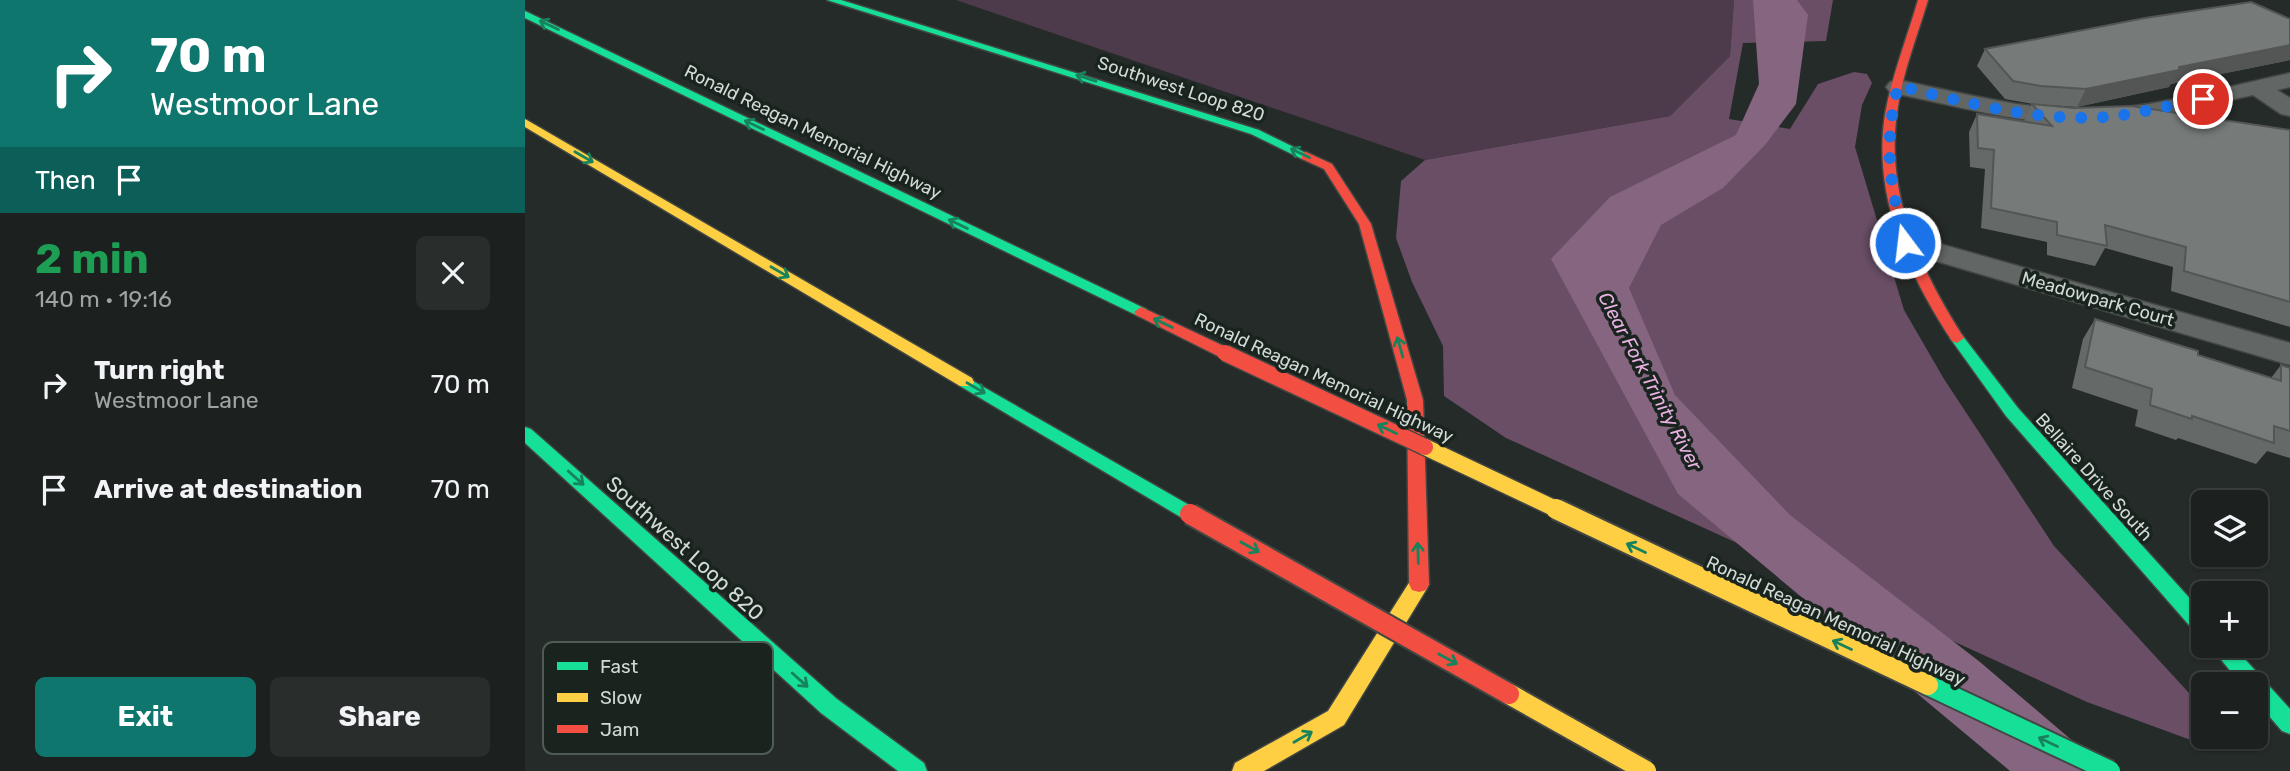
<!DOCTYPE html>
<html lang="en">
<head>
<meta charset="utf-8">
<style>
	body { margin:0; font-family:Rubik,sans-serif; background:#292d2b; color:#f1f3f6; height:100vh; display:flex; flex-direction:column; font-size:26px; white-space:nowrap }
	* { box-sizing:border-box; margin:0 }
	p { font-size:23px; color:#a0a3a4 }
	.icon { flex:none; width:38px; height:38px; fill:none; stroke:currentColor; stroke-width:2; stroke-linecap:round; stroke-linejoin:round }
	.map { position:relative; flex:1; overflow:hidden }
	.details { display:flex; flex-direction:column; background:#1c201e; width:525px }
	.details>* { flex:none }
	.top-card { background:#0f766e; color:#fff; overflow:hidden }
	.fabs { position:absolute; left:1666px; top:490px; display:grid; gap:14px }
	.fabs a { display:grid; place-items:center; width:77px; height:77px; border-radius:10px; background:#1c201e; box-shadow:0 2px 5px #0004,0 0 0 2px #3a3e3c; font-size:35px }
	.pin { position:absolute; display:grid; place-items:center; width:60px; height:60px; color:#fff; margin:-30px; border:4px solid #fff; border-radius:50%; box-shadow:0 2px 7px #0007 }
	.me { position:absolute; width:77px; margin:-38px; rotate:345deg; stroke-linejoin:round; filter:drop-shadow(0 0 5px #0008) }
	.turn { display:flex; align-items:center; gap:24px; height:147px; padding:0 35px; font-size:32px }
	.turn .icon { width:91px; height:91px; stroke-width:2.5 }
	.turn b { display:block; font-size:49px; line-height:60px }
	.then { display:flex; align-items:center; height:66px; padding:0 35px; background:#0003; gap:14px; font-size:26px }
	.round { display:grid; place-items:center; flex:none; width:74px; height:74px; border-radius:10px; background:#292d2b }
	.overview { display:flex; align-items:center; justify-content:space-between; height:119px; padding:0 35px }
	h1 { font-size:42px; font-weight:700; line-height:52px; color:#1e9e55 }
	.cta { display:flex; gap:14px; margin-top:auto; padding:14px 35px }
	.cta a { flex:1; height:80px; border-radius:10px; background:#0f766e; color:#fff; font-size:28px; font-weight:700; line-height:80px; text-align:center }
	.cta a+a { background:#292d2b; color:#f1f3f6 }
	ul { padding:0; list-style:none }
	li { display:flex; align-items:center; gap:21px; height:105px; padding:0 35px }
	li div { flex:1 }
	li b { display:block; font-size:26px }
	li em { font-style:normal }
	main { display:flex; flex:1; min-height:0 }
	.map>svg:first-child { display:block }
</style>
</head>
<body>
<main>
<section class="details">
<div class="top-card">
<div class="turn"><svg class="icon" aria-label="right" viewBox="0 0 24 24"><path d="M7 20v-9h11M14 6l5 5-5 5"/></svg><div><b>70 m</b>Westmoor Lane</div></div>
<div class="then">Then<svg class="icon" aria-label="arrive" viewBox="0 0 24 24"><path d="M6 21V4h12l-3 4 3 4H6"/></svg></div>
</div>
<div class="overview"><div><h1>2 min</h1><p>140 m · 19:16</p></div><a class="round"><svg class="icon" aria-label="close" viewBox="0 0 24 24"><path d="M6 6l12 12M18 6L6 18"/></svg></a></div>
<ul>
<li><svg class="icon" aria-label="right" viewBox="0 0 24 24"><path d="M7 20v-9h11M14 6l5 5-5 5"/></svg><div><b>Turn right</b><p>Westmoor Lane</p></div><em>70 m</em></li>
<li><svg class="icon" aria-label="arrive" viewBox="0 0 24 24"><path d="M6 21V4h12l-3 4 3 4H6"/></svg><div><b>Arrive at destination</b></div><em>70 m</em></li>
</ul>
<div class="cta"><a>Exit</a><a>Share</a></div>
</section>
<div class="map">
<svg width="1765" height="771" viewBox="0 0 1765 771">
	<rect width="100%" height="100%" fill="#252b28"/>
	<polygon fill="#4d3b4b" points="431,0 1209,0 1205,56 1145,116 900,160"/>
	<polygon fill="#694e66" points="1209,0 1308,0 1301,41 1218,43 1204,119 1265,129 1293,84 1329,72 1342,74 1347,83 1337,105 1330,147 1379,310 1419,379 1529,546 1664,693 1674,743 1562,702 981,438 919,396 918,346 887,282 871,238 876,181 900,160 1145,116 1205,56"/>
	<polygon fill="#856580" points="1228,0 1272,0 1283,15 1271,104 1240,145 1198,188 1136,225 1104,288 1150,395 1265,515 1455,662 1583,771 1485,771 1153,494 1026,259 1085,197 1211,135 1234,84"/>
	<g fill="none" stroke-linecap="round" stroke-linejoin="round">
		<g stroke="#424744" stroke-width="3">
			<g id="street">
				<path d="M1765 73V87L1752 90 1765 98V116L1756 114 1728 95C1685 104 1640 117 1596 122 1521 131 1446 109 1373 94L1365 92 1361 87 1365 82 1373 80C1433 92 1492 108 1553 110 1620 111 1699 87 1765 73Z"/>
				<polygon points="1380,234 1765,343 1765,365 1370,249 1365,243 1370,237"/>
			</g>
		</g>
		<g stroke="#424744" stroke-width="3">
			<g id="fast">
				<polygon points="302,0 316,0 734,130 787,156 785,159 777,159 726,134"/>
				<polygon points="0,11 621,309 623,312 616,317 611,315 0,18"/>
				<polygon points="1432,333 1437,335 1493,408 1678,613 1678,635 1671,633 1481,416 1425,338"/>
				<polygon points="441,377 671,509 674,514 671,519 665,521 659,519 435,386 433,382"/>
				<polygon points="0,427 6,429 312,699 399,763 402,771 373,771 296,713 0,443"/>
				<polygon points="1685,646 1708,646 1765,709 1765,734 1757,731 1731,701 1731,684 1716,684"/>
			</g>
		</g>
		<g stroke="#424744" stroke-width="3">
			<g id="slow">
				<polygon points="0,119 447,378 449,382 447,386 435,386 0,127"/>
				<polygon points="894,576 901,578 904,584 901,590 819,725 739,771 707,771 710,763 803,711 887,578"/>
			</g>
		</g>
		<g stroke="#424744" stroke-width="3">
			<g id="jam">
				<path d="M1393 0H1403C1392 37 1377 74 1372 113 1360 195 1396 271 1439 338L1432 343 1427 341C1383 274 1347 196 1360 114 1367 75 1382 38 1393 0Z"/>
				<polygon points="781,152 807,164 846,224 898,400 904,584 901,590 894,592 887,590 884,584 882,400 834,224 799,169 777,159 777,153"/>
				<polygon points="616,307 705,349 708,353 700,358 695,357 611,315 609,312"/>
			</g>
		</g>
		<use href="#street" fill="#626664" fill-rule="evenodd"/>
		<use href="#fast" fill="#16e098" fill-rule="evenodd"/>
		<use href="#slow" fill="#ffcf43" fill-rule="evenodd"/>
		<use href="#jam" fill="#f24e42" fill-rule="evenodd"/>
		<g stroke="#424744" stroke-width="24" stroke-linecap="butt">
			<polyline id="fast-bridge" points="1403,685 1585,771"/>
		</g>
		<g stroke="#424744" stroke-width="19" stroke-linecap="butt">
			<polyline id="slow-bridge-far1" points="900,447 1035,511"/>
		</g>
		<g stroke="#424744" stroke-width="24" stroke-linecap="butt">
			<g id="slow-bridge">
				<polyline points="1031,509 1403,685"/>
				<polyline points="984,694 1121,771"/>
			</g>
		</g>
		<g stroke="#424744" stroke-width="19" stroke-linecap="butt">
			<polyline id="jam-bridge-far1" points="700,353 900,447"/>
		</g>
		<g stroke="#424744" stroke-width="24" stroke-linecap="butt">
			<polyline id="jam-bridge" points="665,514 984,694"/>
		</g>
		<use href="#fast-bridge" stroke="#16e098" stroke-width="20"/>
		<use href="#slow-bridge-far1" stroke="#ffcf43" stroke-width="16"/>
		<use href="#slow-bridge" stroke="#ffcf43" stroke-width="20"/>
		<use href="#jam-bridge-far1" stroke="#f24e42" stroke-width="16"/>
		<use href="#jam-bridge" stroke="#f24e42" stroke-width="20"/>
	</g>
	<g fill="#656a68">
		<polygon points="1765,19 1765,60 1646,84 1644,87 1552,107 1508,104 1480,99 1452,66 1460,49"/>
		<polygon points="1507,104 1765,130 1765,327 1646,291 1648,267 1580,248 1570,266 1522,255 1522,242 1456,228 1460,169 1445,167 1444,132 1452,114 1499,122"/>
		<polygon points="1570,319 1673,355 1746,378 1756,365 1765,368 1765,458 1742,451 1731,464 1653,438 1651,440 1610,426 1613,410 1547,388 1558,339"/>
	</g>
	<polygon fill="#535655" points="1765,45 1765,60 1646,84 1644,87 1552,107 1561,89 1654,67"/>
	<g fill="#767b79" stroke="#535655" stroke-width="2">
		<polygon points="1726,2 1765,19 1765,45 1654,67 1654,70 1561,89 1516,86 1488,81 1460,49 1620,18"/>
		<polygon points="1507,104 1549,108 1606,106 1765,130 1765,302 1659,271 1661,247 1580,225 1582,246 1532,235 1532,222 1466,208 1469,150 1453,148 1452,114 1527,126"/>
		<polygon points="1570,319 1673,351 1673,355 1756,381 1756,365 1765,368 1765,431 1749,426 1749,443 1667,416 1667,419 1625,405 1627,389 1560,367"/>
	</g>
	<defs><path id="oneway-shaft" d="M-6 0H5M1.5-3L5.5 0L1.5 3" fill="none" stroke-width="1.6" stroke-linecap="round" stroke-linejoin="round" transform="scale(1.75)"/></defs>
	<g stroke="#18825c">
		<use href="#oneway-shaft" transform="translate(24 25) rotate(-154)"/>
		<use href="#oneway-shaft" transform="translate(561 78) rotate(-163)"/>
		<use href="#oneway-shaft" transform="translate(229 125) rotate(-154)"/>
		<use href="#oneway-shaft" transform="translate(775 153) rotate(-154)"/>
		<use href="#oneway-shaft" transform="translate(59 157) rotate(30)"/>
		<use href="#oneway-shaft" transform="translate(433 224) rotate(-154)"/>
		<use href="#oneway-shaft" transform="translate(255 272) rotate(30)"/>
		<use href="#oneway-shaft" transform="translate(638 323) rotate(-154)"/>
		<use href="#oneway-shaft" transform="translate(875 347) rotate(-106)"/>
		<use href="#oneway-shaft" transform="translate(451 388) rotate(30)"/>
		<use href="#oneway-shaft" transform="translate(862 429) rotate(-155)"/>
		<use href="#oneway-shaft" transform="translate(51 478) rotate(42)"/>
		<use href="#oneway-shaft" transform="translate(725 547) rotate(29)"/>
		<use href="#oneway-shaft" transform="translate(1111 548) rotate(-155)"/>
		<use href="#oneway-shaft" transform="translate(893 553) rotate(-92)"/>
		<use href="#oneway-shaft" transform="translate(1317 645) rotate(-155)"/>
		<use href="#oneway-shaft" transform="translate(923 659) rotate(29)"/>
		<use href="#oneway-shaft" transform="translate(275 680) rotate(42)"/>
		<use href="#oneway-shaft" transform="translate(778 737) rotate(-30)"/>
		<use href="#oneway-shaft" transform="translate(1523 742) rotate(-155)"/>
	</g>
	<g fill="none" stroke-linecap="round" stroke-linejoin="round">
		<path stroke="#1a73e8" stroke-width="12" stroke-dasharray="0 21.6" d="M1380 243C1365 186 1358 144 1373 86 1445 103 1524 126 1598 115 1625 111 1651 104 1678 99"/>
	</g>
	<g text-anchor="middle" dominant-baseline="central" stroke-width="7" stroke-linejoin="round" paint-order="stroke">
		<g font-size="18" fill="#d2dad6" stroke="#19241f">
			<text transform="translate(656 89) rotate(18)">Southwest Loop 820</text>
			<text transform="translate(288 132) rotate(26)">Ronald Reagan Memorial Highway</text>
			<text transform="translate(1573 299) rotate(16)">Meadowpark Court</text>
			<text transform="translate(799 378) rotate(25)">Ronald Reagan Memorial Highway</text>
			<text transform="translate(1569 477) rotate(48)">Bellaire Drive South</text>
			<text transform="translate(1311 621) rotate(25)">Ronald Reagan Memorial Highway</text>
		</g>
		<g font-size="19" font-style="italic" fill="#e9b0e1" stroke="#19241f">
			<text transform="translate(1125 381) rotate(62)">Clear Fork Trinity River</text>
		</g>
		<g font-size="21" fill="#d2dad6" stroke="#19241f">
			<text transform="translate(160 548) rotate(42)">Southwest Loop 820</text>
		</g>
	</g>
	<rect x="18" y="642" width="230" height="112" rx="10" fill="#19241f" stroke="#505b56" stroke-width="2"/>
	<rect x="32" y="662" width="31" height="8" fill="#16e098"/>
	<rect x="32" y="693" width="31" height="9" fill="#ffcf43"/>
	<rect x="32" y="725" width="31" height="8" fill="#f24e42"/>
	<g font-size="19" fill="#d2dad6">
		<text x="75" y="673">Fast</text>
		<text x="75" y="704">Slow</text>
		<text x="75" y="736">Jam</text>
	</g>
</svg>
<div class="fabs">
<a><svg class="icon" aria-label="layers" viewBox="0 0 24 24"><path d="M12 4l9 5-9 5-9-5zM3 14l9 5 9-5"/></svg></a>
<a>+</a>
<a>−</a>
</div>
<div class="pin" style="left:1678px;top:99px;background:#d93025"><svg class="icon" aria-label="arrive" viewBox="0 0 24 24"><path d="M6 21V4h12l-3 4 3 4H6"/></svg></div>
<svg class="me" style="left:1380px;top:243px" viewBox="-20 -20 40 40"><circle r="17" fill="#1a73e8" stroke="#fff" stroke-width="3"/><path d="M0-11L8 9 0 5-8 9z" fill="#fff"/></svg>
</div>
</main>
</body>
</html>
